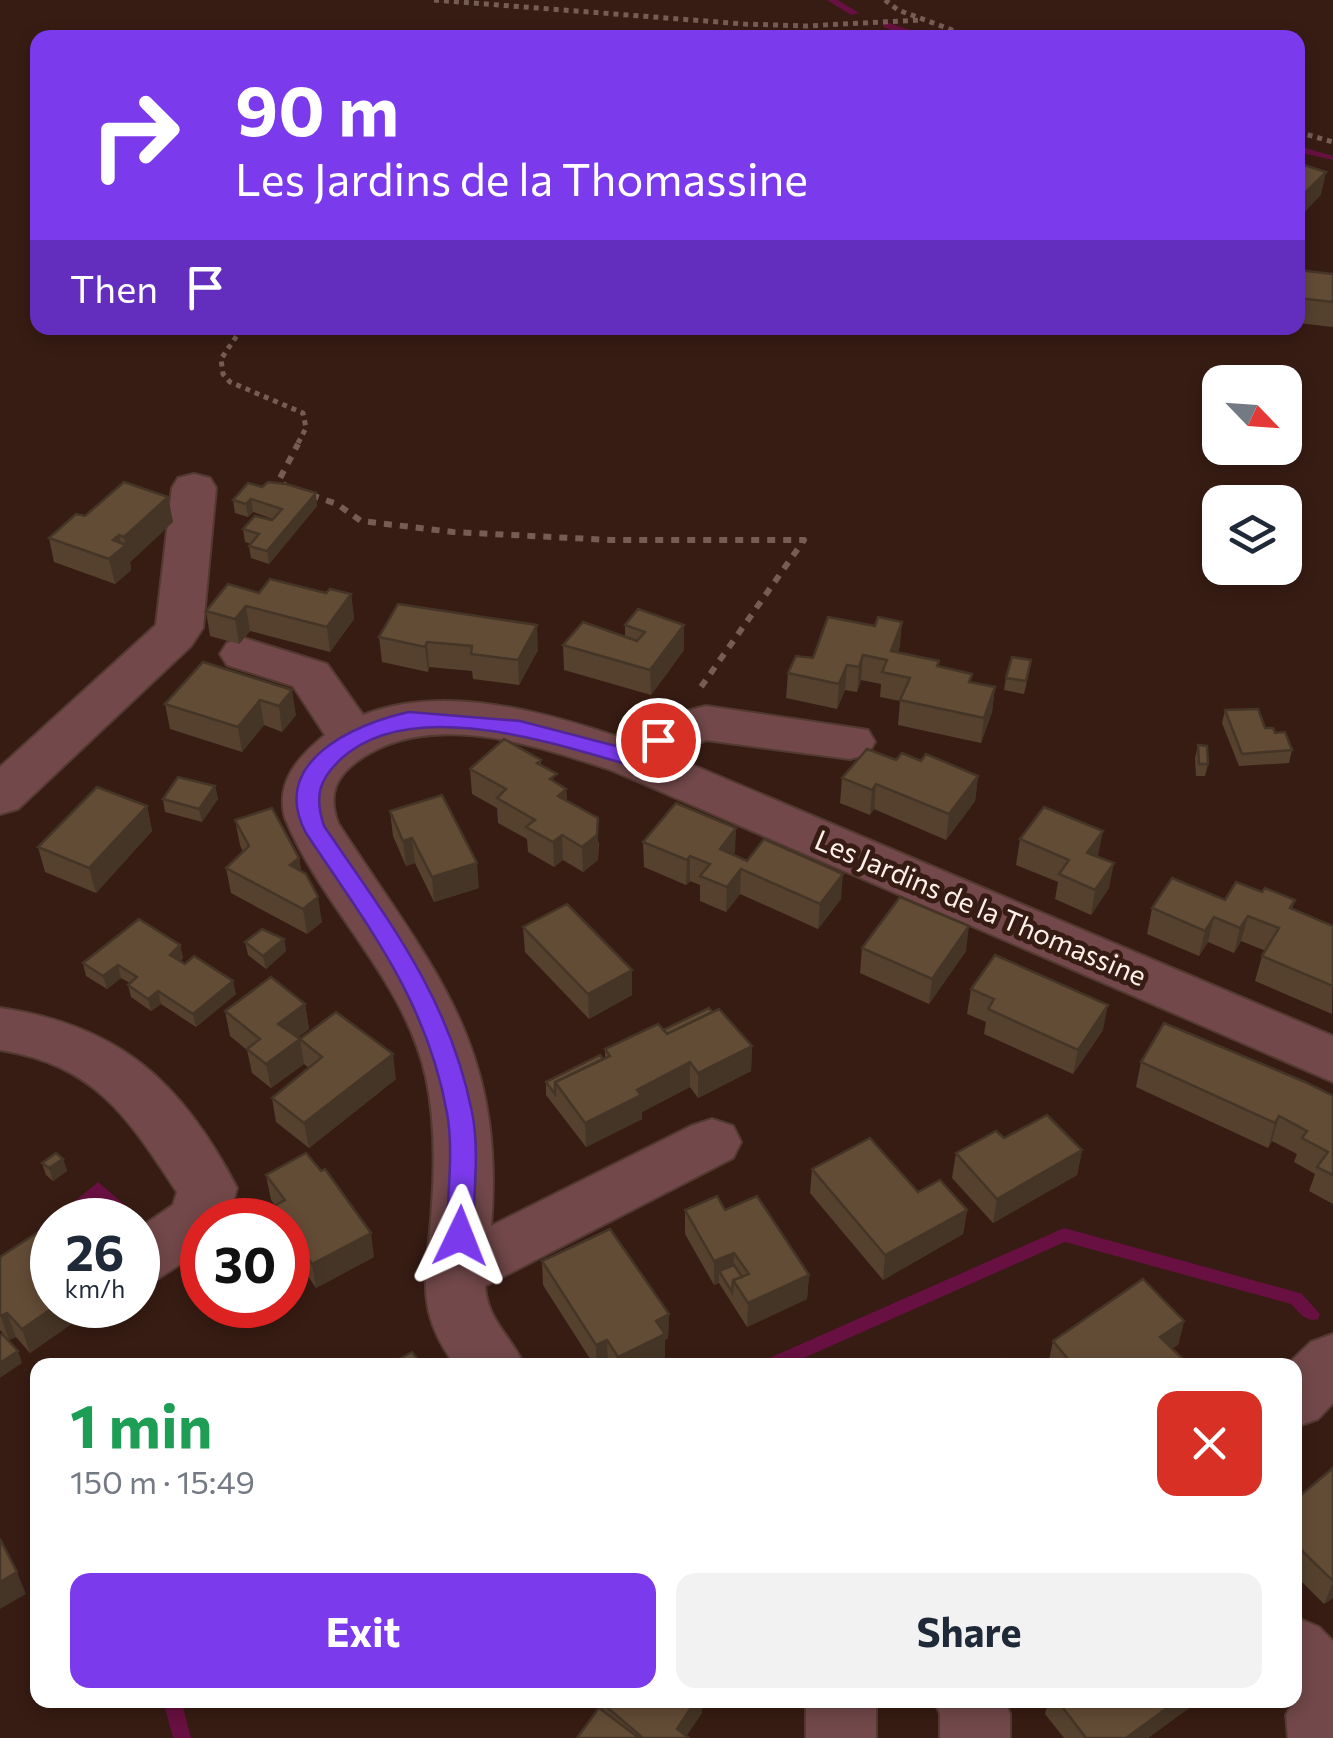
<!DOCTYPE html>
<html lang="en">
<head>
<meta charset="utf-8">
<style>
	body { margin:0; font-family:Commissioner,sans-serif; background:#f2f2f3; color:#1f2937; height:100vh; display:flex; flex-direction:column; font-size:38px; white-space:nowrap }
	* { box-sizing:border-box; margin:0 }
	p { font-size:32px; color:#747a83 }
	.icon { flex:none; width:55px; height:55px; fill:none; stroke:currentColor; stroke-width:2; stroke-linecap:round; stroke-linejoin:round }
	.map { position:relative; flex:1; overflow:hidden }
	.details { position:absolute; left:30px; top:1358px; width:1272px; height:350px; display:flex; flex-direction:column; background:#fff; border-radius:20px; box-shadow:0 5px 15px #0003 }
	.details>* { flex:none }
	.hud { position:absolute; left:30px; top:30px; width:1275px; height:305px; border-radius:20px; box-shadow:0 5px 15px #0003; background:#7c3aed; color:#fff; overflow:hidden }
	.needle { width:65px; rotate:115deg }
	.buttons { position:absolute; left:1202px; top:365px; display:grid; gap:20px }
	.buttons a { display:grid; place-items:center; width:100px; height:100px; border-radius:20px; background:#fff; box-shadow:0 5px 15px #0003; font-size:50px }
	.speed { position:absolute; left:30px; top:1198px; display:flex; gap:20px; font-size:50px; font-weight:700; text-align:center }
	.speed>* { display:grid; place-content:center; width:130px; height:130px; border-radius:50%; background:#fff; box-shadow:0 5px 15px #0003; line-height:1 }
	.speed small { font-size:25px; font-weight:400 }
	.speed .limit { border:15px solid #d22; background:#fff; color:#111 }
	.pin { position:absolute; display:grid; place-items:center; width:85px; height:85px; color:#fff; margin:-42px; border:5px solid #fff; border-radius:50%; box-shadow:0 2px 10px #0007 }
	.me { position:absolute; width:110px; margin:-55px; rotate:2deg; stroke-linejoin:round; filter:drop-shadow(0 0 8px #0008) }
	.turn { display:flex; align-items:center; gap:35px; height:210px; padding:0 40px; font-size:45px }
	.turn .icon { width:130px; height:130px; stroke-width:2.5 }
	.turn b { display:block; font-size:70px; line-height:85px }
	.then { display:flex; align-items:center; height:95px; padding:0 40px; background:#0003; gap:20px; font-size:38px }
	.round { display:grid; place-items:center; flex:none; width:105px; height:105px; border-radius:20px; background:#f2f2f3 }
	.head { display:flex; align-items:center; justify-content:space-between; height:170px; padding:0 40px }
	h1 { font-size:60px; font-weight:700; line-height:75px; color:#1e9e55 }
	.primary-button { display:flex; gap:20px; margin-top:auto; padding:20px 40px }
	.primary-button a { flex:1; height:115px; border-radius:20px; background:#7c3aed; color:#fff; font-size:40px; font-weight:700; line-height:115px; text-align:center }
	.primary-button a+a { background:#f2f2f3; color:#1f2937 }
	.map>svg:first-child { display:block }
</style>
</head>
<body>
<div class="map">
<svg width="1333" height="1738" viewBox="0 0 1333 1738">
	<rect width="100%" height="100%" fill="#371c13"/>
	<polygon fill="#681041" points="98,1182 140,1218 93,1220 73,1203"/>
	<g fill="none" stroke-linecap="round" stroke-linejoin="round">
		<g fill="#681041" fill-rule="evenodd">
			<polygon points="827,0 838,0 859,13 851,15"/>
			<polygon points="886,22 928,36 929,38 914,38 883,27 883,23"/>
			<polygon points="1298,146 1333,156 1333,160 1298,152"/>
			<path d="M1064 1228 1296 1292 1302 1294 1320 1314 1318 1319C1306 1323 1299 1312 1291 1304L1065 1242 788 1365H763L765 1360Z"/>
			<polygon points="163,1700 181,1700 191,1738 173,1738"/>
		</g>
		<g stroke="#533a31" stroke-width="4">
			<g id="minor">
				<polygon points="194,474 210,478 216,488 203,628 191,646 18,809 0,814 0,767 156,625 172,488 178,478"/>
				<path d="M244 638 327 664 363 715C445 683 544 712 624 739L663 717 706 706 868 730 875 742 868 754 850 759 706 740 671 756 1333 1036V1082L611 770C532 744 421 706 350 767 332 783 330 801 338 823 431 967 506 1042 491 1226L691 1126 712 1119 733 1126 741 1142 733 1158 485 1286C487 1320 511 1336 524 1365H455C412 1307 428 1271 432 1206 435 1163 435 1119 426 1077 403 976 323 910 285 818 275 782 299 756 325 735L293 686 227 665 220 654 227 643Z"/>
				<path d="M0 1008C119 1025 182 1082 237 1188L228 1220H202V1250L159 1278 138 1285V1229L173 1205 177 1192C127 1116 95 1065 0 1050Z"/>
				<polygon points="1333,1334 1333,1403 1318,1419 1295,1427 1295,1365 1287,1365 1311,1342"/>
				<polygon points="1295,1617 1319,1627 1333,1641 1333,1738 1288,1738 1286,1715 1295,1700"/>
				<rect x="806" y="1700" width="70" height="38"/>
				<polygon points="934,1700 1004,1700 1010,1714 1010,1738 940,1738 940,1714"/>
			</g>
		</g>
		<g stroke="#755d55" stroke-width="5" stroke-dasharray="5 5" stroke-linecap="butt">
			<polyline points="434,0 744,24 806,26 923,20"/>
			<polyline points="885,0 898,10 974,38"/>
			<polyline points="1298,132 1333,142"/>
			<polyline points="242,328 221,359 223,374 230,382 303,413 306,428 296,447"/>
		</g>
		<g stroke="#755d55" stroke-width="6" stroke-dasharray="8 8" stroke-linecap="butt">
			<polyline points="289,489 279,480 298,444"/>
			<polyline points="311,495 337,504 361,521 453,532 611,540 804,540 701,687"/>
		</g>
		<use href="#minor" fill="#72484a" fill-rule="evenodd"/>
	</g>
	<g fill="#55412e">
		<polygon points="1298,270 1333,274 1333,327 1298,323"/>
		<polygon points="248,483 317,506 269,564 251,558 249,546 251,544 245,542 243,529 273,519 253,512 248,517 235,513 233,500"/>
		<polygon points="168,497 173,522 130,562 131,570 115,584 54,562 49,538 85,516"/>
		<polygon points="259,593 351,594 354,619 330,652 250,631 239,644 210,636 206,611"/>
		<polygon points="638,609 684,650 651,695 564,670 563,645 625,637 625,625"/>
		<polygon points="902,622 898,652 938,666 971,682 995,687 992,712 981,743 898,725 900,701 880,697 881,684 861,680 857,692 845,690 837,709 786,698 788,673 875,626"/>
		<polygon points="379,637 538,650 519,685 473,679 472,671 429,667 428,672 382,662"/>
		<polygon points="203,662 296,715 282,732 264,725 242,752 170,729 165,704"/>
		<polygon points="1029,673 1024,694 1004,690 1006,678"/>
		<polygon points="1225,710 1275,733 1292,750 1289,763 1239,766 1222,723"/>
		<polygon points="1198,745 1208,764 1205,776 1196,776 1195,758"/>
		<polygon points="541,760 541,765 557,784 566,789 567,801 599,843 598,860 583,872 563,860 554,867 528,852 527,839 498,823 497,808 472,794 470,769"/>
		<polygon points="896,760 921,761 978,776 975,801 946,840 874,809 870,815 840,803 842,778"/>
		<polygon points="215,786 218,799 202,822 165,812 163,799"/>
		<polygon points="147,806 152,831 96,893 45,872 38,847"/>
		<polygon points="390,811 479,888 434,902 415,863 406,866 393,836"/>
		<polygon points="235,820 299,858 301,871 322,922 307,934 231,893 226,868 243,852 240,845"/>
		<polygon points="736,828 734,855 841,899 818,929 740,894 726,912 700,901 700,885 690,881 686,885 644,867 643,842"/>
		<polygon points="1020,839 1098,857 1109,888 1091,915 1055,899 1058,882 1016,865"/>
		<polygon points="1262,892 1295,900 1292,909 1333,926 1332,1014 1255,981 1262,956 1266,951 1241,941 1234,953 1208,942 1199,956 1147,934 1152,908 1225,900"/>
		<polygon points="523,927 632,970 632,995 589,1019 525,952"/>
		<polygon points="284,939 286,951 266,969 248,955 245,942"/>
		<polygon points="180,945 183,958 180,961 236,994 196,1027 161,1004 151,1011 131,997 128,985 130,983 121,978 107,989 86,976 83,963"/>
		<polygon points="862,948 966,951 929,1004 860,973"/>
		<polygon points="971,989 1103,1030 1073,1074 984,1034 986,1022 967,1014"/>
		<polygon points="305,1004 309,1029 297,1038 396,1079 309,1148 276,1122 272,1098 309,1068 304,1064 271,1088 252,1073 247,1050 230,1036 225,1011"/>
		<polygon points="712,1012 752,1046 751,1071 698,1098 690,1087 642,1112 642,1119 586,1147 546,1095 546,1082 605,1058 605,1049"/>
		<polygon points="1141,1062 1333,1096 1333,1204 1309,1191 1315,1174 1294,1162 1297,1154 1272,1141 1268,1148 1136,1087"/>
		<polygon points="1004,1138 1082,1150 1077,1175 993,1223 952,1178 956,1153"/>
		<polygon points="63,1159 67,1171 53,1181 46,1175 42,1163"/>
		<polygon points="812,1169 967,1210 963,1234 883,1280 810,1193"/>
		<polygon points="266,1175 374,1257 316,1288 288,1246 288,1220 275,1220 272,1207 275,1205 271,1200"/>
		<polygon points="685,1210 725,1210 809,1275 807,1299 747,1327 719,1283 714,1285 685,1234"/>
		<polygon points="0,1257 105,1305 74,1326 71,1323 30,1353 16,1337 9,1340 0,1330"/>
		<polygon points="542,1261 669,1314 668,1338 665,1340 665,1358 650,1365 609,1365 608,1363 594,1365 543,1285"/>
		<polygon points="1184,1321 1178,1345 1172,1348 1189,1365 1048,1365 1053,1341"/>
		<polygon points="1333,1468 1333,1598 1324,1604 1295,1575 1295,1500"/>
		<polygon points="1049,1700 1200,1700 1148,1738 1064,1738 1045,1714"/>
		<polygon points="602,1703 702,1713 686,1736 689,1738 577,1738 603,1711"/>
	</g>
	<g fill="#453526">
		<polygon points="1326,172 1321,195 1298,219 1301,197"/>
		<polygon points="316,493 317,506 269,564 267,551"/>
		<polygon points="168,497 173,522 130,562 131,570 115,584 109,559 113,540 119,535 122,549 126,545 124,537"/>
		<polygon points="251,499 253,512 248,517 246,504"/>
		<polygon points="351,594 354,619 330,652 327,627"/>
		<polygon points="246,606 250,631 239,644 235,619"/>
		<polygon points="902,622 900,647 888,676 891,651"/>
		<polygon points="537,625 538,650 519,685 518,660"/>
		<polygon points="684,625 684,650 651,695 650,670"/>
		<polygon points="427,642 429,667 428,672 425,647"/>
		<polygon points="863,655 861,680 857,692 859,667"/>
		<polygon points="847,665 845,690 837,709 839,684"/>
		<polygon points="995,687 992,712 981,743 984,718"/>
		<polygon points="292,690 296,715 282,732 279,706"/>
		<polygon points="260,700 264,725 242,752 238,727"/>
		<polygon points="978,776 975,801 946,840 949,814"/>
		<polygon points="876,784 874,809 870,815 872,790"/>
		<polygon points="215,786 218,799 202,822 199,809"/>
		<polygon points="566,789 567,814 558,796"/>
		<polygon points="147,806 152,831 96,893 89,868"/>
		<polygon points="598,818 598,860 583,872 582,847"/>
		<polygon points="736,828 735,853 719,874 720,849"/>
		<polygon points="1103,831 1098,856 1083,878 1087,853"/>
		<polygon points="562,835 563,860 554,867 553,842"/>
		<polygon points="412,838 415,863 406,866 403,841"/>
		<polygon points="690,856 690,881 686,885 687,860"/>
		<polygon points="299,858 303,883 290,865"/>
		<polygon points="477,863 479,888 434,902 432,877"/>
		<polygon points="1114,863 1109,888 1091,915 1095,890"/>
		<polygon points="741,869 740,894 726,912 727,887"/>
		<polygon points="843,874 841,899 818,929 820,904"/>
		<polygon points="318,897 322,922 307,934 303,909"/>
		<polygon points="1248,916 1241,941 1234,953 1240,928"/>
		<polygon points="1214,917 1208,942 1199,956 1205,931"/>
		<polygon points="969,926 966,951 929,1004 932,979"/>
		<polygon points="284,939 286,951 266,969 263,956"/>
		<polygon points="180,945 183,958 173,968 170,955"/>
		<polygon points="118,965 121,978 107,989 103,976"/>
		<polygon points="632,970 632,995 589,1019 588,994"/>
		<polygon points="233,981 236,994 196,1027 193,1014"/>
		<polygon points="158,991 161,1004 151,1011 148,999"/>
		<polygon points="305,1004 309,1029 283,1049 278,1024"/>
		<polygon points="1108,1005 1103,1030 1073,1074 1078,1050"/>
		<polygon points="300,1039 304,1064 271,1088 266,1064"/>
		<polygon points="752,1046 751,1071 698,1098 698,1073"/>
		<polygon points="393,1054 396,1079 309,1148 304,1123"/>
		<polygon points="690,1062 690,1087 642,1112 642,1119 586,1147 585,1123 637,1090"/>
		<polygon points="1279,1116 1272,1141 1268,1148 1275,1123"/>
		<polygon points="1082,1150 1077,1175 993,1223 997,1199"/>
		<polygon points="63,1159 67,1171 53,1181 49,1168"/>
		<polygon points="967,1210 963,1234 883,1280 885,1255"/>
		<polygon points="371,1233 374,1257 316,1288 312,1264"/>
		<polygon points="734,1253 733,1277 719,1271 719,1283 714,1285 714,1261"/>
		<polygon points="809,1275 807,1299 747,1327 748,1303"/>
		<polygon points="57,1305 66,1305 72,1324 30,1353 22,1329"/>
		<polygon points="82,1305 105,1305 74,1326 70,1314"/>
		<polygon points="7,1313 16,1337 9,1340 1,1317"/>
		<polygon points="669,1314 668,1338 665,1340 665,1358 650,1365 619,1365 618,1357 656,1321"/>
		<polygon points="1184,1321 1178,1345 1154,1360 1160,1337"/>
		<polygon points="607,1340 608,1363 597,1365 596,1345"/>
		<polygon points="18,1351 22,1363 0,1378 0,1363"/>
		<polygon points="17,1572 26,1594 0,1609 0,1582"/>
		<polygon points="1333,1583 1333,1598 1324,1604"/>
		<polygon points="696,1700 702,1700 702,1713 685,1738 677,1729"/>
		<polygon points="1178,1700 1200,1700 1148,1738 1126,1738"/>
	</g>
	<g fill="#634c36" stroke="#453526" stroke-width="2.5">
		<polygon points="1298,163 1326,172 1301,197 1298,196"/>
		<polygon points="1298,270 1333,274 1333,302 1298,298"/>
		<polygon points="124,482 168,497 124,537 119,535 113,540 126,545 109,559 49,538 76,514 85,516"/>
		<polygon points="268,482 286,484 316,493 267,551 249,546 259,534 243,529 255,516 272,520 282,509 251,499 246,504 233,500 248,483 262,487"/>
		<polygon points="270,579 326,593 330,589 351,594 327,627 246,606 235,619 206,611 228,584 259,593"/>
		<polygon points="398,604 537,625 518,660 471,654 472,646 427,642 425,647 379,637"/>
		<polygon points="638,609 684,625 650,670 563,645 583,622 637,641 645,632 625,625"/>
		<polygon points="828,617 875,626 878,617 902,622 891,651 939,661 937,666 972,674 969,682 995,687 984,718 900,700 910,678 882,672 887,660 863,655 859,667 847,665 839,684 788,673 796,656 813,658"/>
		<polygon points="1012,657 1031,660 1026,681 1006,678"/>
		<polygon points="203,662 292,690 279,706 260,700 238,727 165,704"/>
		<polygon points="1258,709 1265,728 1273,728 1275,733 1285,732 1292,750 1242,754 1225,710"/>
		<polygon points="504,739 541,760 537,763 557,774 550,779 566,789 558,796 598,818 597,835 582,847 562,835 553,842 526,827 535,820 497,798 506,789 470,769"/>
		<polygon points="1198,745 1207,746 1208,764 1199,764"/>
		<polygon points="867,749 896,760 902,753 921,761 926,754 978,776 949,814 876,784 872,790 842,778"/>
		<polygon points="178,777 215,786 199,809 163,799"/>
		<polygon points="97,787 147,806 89,868 38,847"/>
		<polygon points="442,795 477,863 432,877 412,838 403,841 390,811"/>
		<polygon points="676,803 736,828 720,849 747,861 764,839 843,874 820,904 741,869 727,887 700,876 710,864 690,856 687,860 643,842"/>
		<polygon points="1044,807 1103,831 1087,853 1114,863 1095,890 1059,874 1069,860 1020,839"/>
		<polygon points="272,808 299,858 290,865 306,874 318,897 303,909 226,868 249,846 235,820"/>
		<polygon points="1172,878 1225,900 1236,882 1262,892 1265,888 1295,900 1290,908 1333,926 1333,986 1262,956 1279,928 1248,916 1240,928 1214,917 1205,931 1152,908"/>
		<polygon points="900,897 969,926 932,979 862,948"/>
		<polygon points="567,904 632,970 588,994 523,927"/>
		<polygon points="139,919 180,945 170,955 185,964 194,956 233,981 193,1014 158,991 148,999 128,985 137,977 118,965 103,976 83,963"/>
		<polygon points="262,929 284,939 263,956 245,942"/>
		<polygon points="995,955 1108,1005 1078,1050 988,1009 994,999 971,989"/>
		<polygon points="271,977 305,1004 278,1024 300,1039 266,1064 247,1049 260,1039 225,1011"/>
		<polygon points="709,1008 712,1012 667,1034 663,1030"/>
		<polygon points="719,1009 752,1046 698,1073 690,1062 637,1090 641,1095 585,1123 555,1082 610,1056 605,1049 658,1024 667,1034"/>
		<polygon points="336,1012 393,1054 304,1123 272,1098 322,1057 300,1039"/>
		<polygon points="1164,1023 1305,1082 1333,1096 1333,1175 1317,1167 1328,1152 1302,1138 1307,1131 1279,1116 1275,1123 1141,1062"/>
		<polygon points="600,1055 603,1059 555,1082 555,1094 546,1082"/>
		<polygon points="1047,1115 1082,1150 997,1199 956,1153 996,1131 1004,1138"/>
		<polygon points="870,1138 918,1192 940,1180 967,1210 885,1255 812,1169"/>
		<polygon points="56,1153 63,1159 49,1168 42,1163"/>
		<polygon points="306,1153 321,1171 325,1169 371,1233 312,1264 288,1228 288,1220 282,1220 272,1207 285,1200 266,1175"/>
		<polygon points="717,1196 725,1210 757,1196 809,1275 748,1303 733,1280 749,1274 734,1253 714,1261 685,1210"/>
		<polygon points="52,1223 52,1283 50,1285 52,1287 52,1305 57,1305 22,1329 7,1313 0,1316 0,1257"/>
		<polygon points="610,1229 669,1314 656,1321 665,1334 618,1357 607,1340 596,1345 542,1261"/>
		<polygon points="734,1265 742,1277 733,1280 732,1292 719,1271"/>
		<polygon points="1143,1279 1184,1321 1160,1337 1189,1365 1073,1365 1053,1341"/>
		<polygon points="66,1305 82,1305 70,1314"/>
		<polygon points="2,1334 18,1351 0,1363 0,1336"/>
		<polygon points="412,1352 422,1365 389,1365"/>
		<polygon points="1002,1359 1007,1365 991,1365"/>
		<polygon points="1333,1468 1333,1581 1295,1544 1295,1500"/>
		<polygon points="0,1539 17,1572 0,1582"/>
		<polygon points="605,1700 696,1700 677,1729 689,1738 643,1738 602,1703"/>
		<polygon points="1057,1700 1178,1700 1126,1738 1086,1738"/>
		<polygon points="599,1708 639,1738 577,1738"/>
	</g>
	<path fill="#7c3aed" stroke="#51269a" stroke-width="2.5" d="M409 712 520 721 627 749 658 733 669 740 629 765C549 742 411 696 342 758 319 779 314 796 324 826 388 920 449 997 472 1112 480 1151 473 1197 473 1236L469 1244 460 1247 451 1244 447 1236C447 1197 454 1151 447 1113 427 1000 367 925 306 833 268 762 354 724 409 712Z"/>
	<g text-anchor="middle" dominant-baseline="central" stroke-width="10" stroke-linejoin="round" paint-order="stroke">
		<g font-size="28" fill="#feefe9" stroke="#371c13">
			<text transform="translate(981 907) rotate(23)">Les Jardins de la Thomassine</text>
		</g>
	</g>
</svg>
<div class="buttons">
<a><svg class="needle" viewBox="-14 -14 28 28"><path d="M0-13l5 13h-10z" fill="#e53935"/><path d="M0 13l5-13h-10z" fill="#747a83"/></svg></a>
<a><svg class="icon" aria-label="layers" viewBox="0 0 24 24"><path d="M12 4l9 5-9 5-9-5zM3 14l9 5 9-5"/></svg></a>
</div>
<div class="speed"><div>26<small>km/h</small></div><div class="limit">30</div></div>
<div class="pin" style="left:658px;top:740px;background:#d93025"><svg class="icon" aria-label="arrive" viewBox="0 0 24 24"><path d="M6 21V4h12l-3 4 3 4H6"/></svg></div>
<svg class="me" style="left:460px;top:1236px" viewBox="-20 -20 40 40"><path d="M0-17L14 15 0 8-14 15z" fill="#7c3aed" stroke="#fff" stroke-width="4"/></svg>
<div class="hud">
<div class="turn"><svg class="icon" aria-label="right" viewBox="0 0 24 24"><path d="M7 20v-9h11M14 6l5 5-5 5"/></svg><div><b>90 m</b>Les Jardins de la Thomassine</div></div>
<div class="then">Then<svg class="icon" aria-label="arrive" viewBox="0 0 24 24"><path d="M6 21V4h12l-3 4 3 4H6"/></svg></div>
</div>
<section class="details">
<div class="head"><div><h1>1 min</h1><p>150 m · 15:49</p></div><a class="round" style="background:#d93025;color:#fff"><svg class="icon" aria-label="close" viewBox="0 0 24 24"><path d="M6 6l12 12M18 6L6 18"/></svg></a></div>
<div class="primary-button"><a>Exit</a><a>Share</a></div>
</section>
</div>
</body>
</html>
